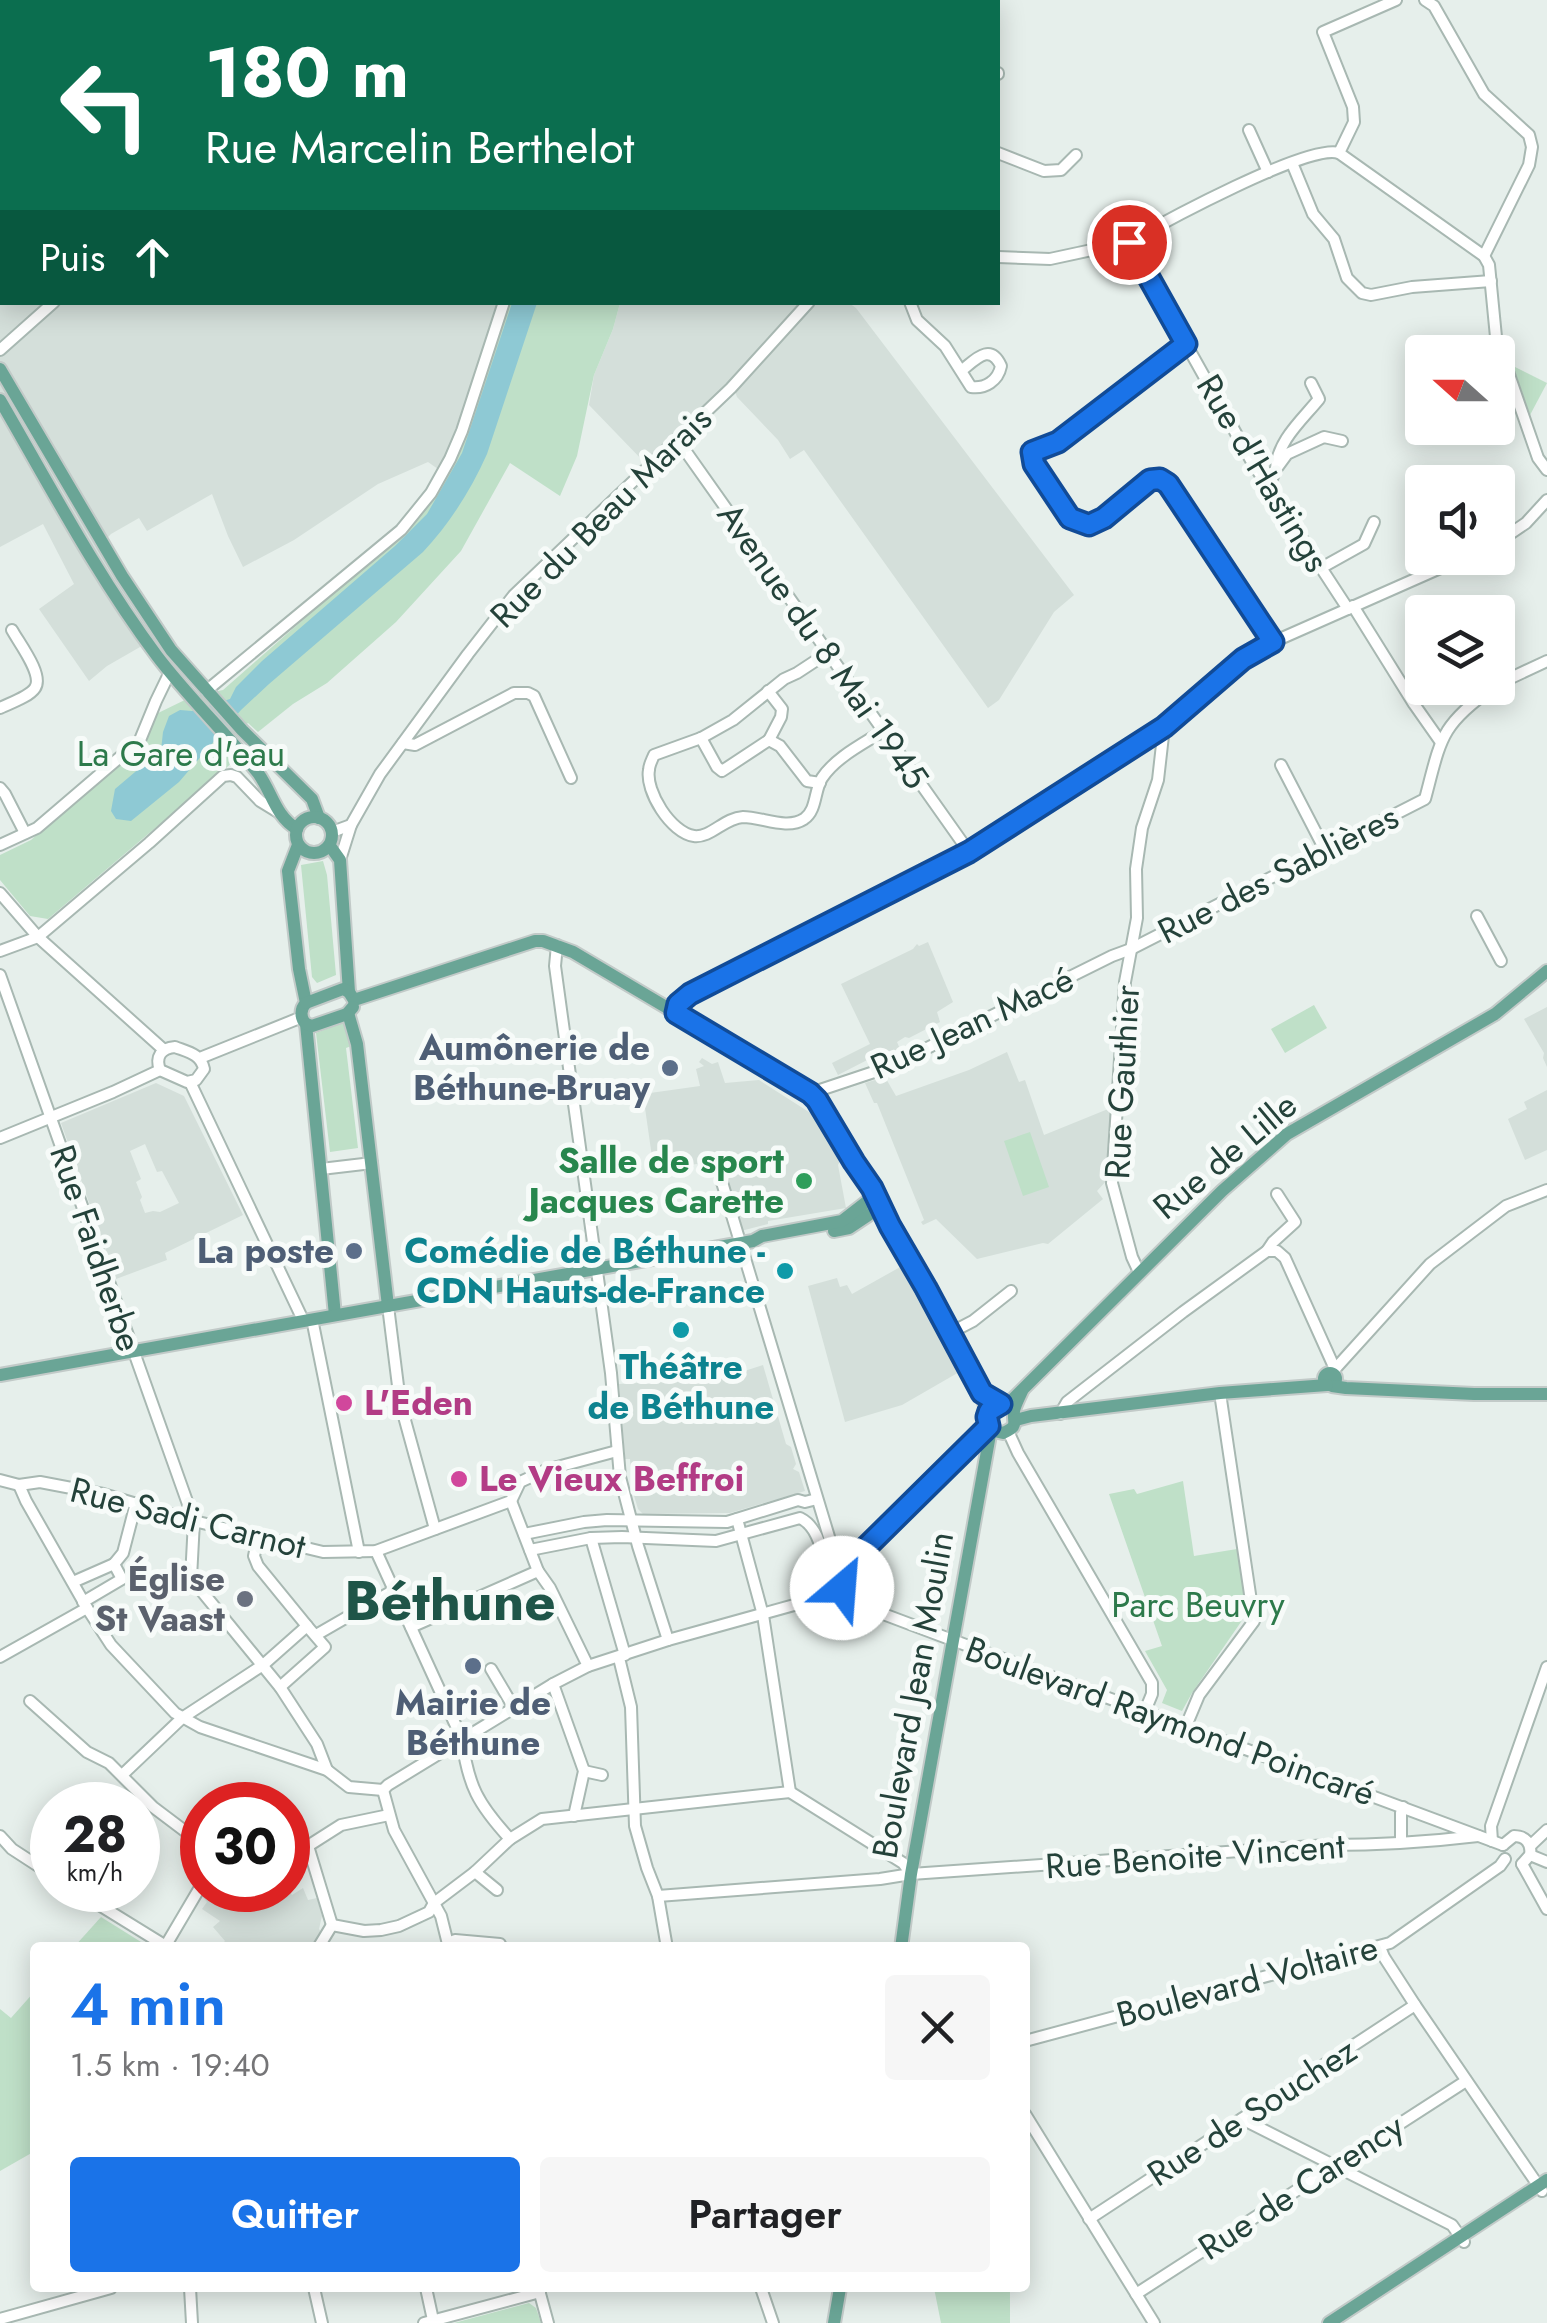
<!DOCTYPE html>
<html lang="fr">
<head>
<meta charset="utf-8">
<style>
	body { margin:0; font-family:Jost,sans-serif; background:#f6f6f6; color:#202124; height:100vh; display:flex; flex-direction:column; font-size:38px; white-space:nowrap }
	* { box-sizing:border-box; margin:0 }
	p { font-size:32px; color:#757577 }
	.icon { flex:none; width:55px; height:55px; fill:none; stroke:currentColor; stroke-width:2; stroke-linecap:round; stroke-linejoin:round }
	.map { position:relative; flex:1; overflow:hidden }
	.details { position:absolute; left:30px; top:1942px; width:1000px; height:350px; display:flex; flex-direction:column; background:#fff; border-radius:10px; box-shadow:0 5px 25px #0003 }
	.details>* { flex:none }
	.banner { position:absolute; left:0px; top:0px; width:1000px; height:305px; box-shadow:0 5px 25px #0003; background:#0b6e4f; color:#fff; overflow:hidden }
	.needle { width:65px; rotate:291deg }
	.controls { position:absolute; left:1405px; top:335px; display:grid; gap:20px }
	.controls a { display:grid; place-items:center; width:110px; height:110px; border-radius:10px; background:#fff; box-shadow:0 5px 25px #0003; font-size:50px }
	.speed { position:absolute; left:30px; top:1782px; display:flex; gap:20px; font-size:50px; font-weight:700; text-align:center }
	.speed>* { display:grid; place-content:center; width:130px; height:130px; border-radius:50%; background:#fff; box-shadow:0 5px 25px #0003; line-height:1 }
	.speed small { font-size:25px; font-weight:400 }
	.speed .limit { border:15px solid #d22; background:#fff; color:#111 }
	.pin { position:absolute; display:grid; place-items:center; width:85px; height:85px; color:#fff; margin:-42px; border:5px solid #fff; border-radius:50%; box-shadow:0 2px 10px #0007 }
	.me { position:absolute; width:110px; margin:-55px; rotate:27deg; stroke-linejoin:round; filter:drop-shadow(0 0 8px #0008) }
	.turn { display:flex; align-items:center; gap:35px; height:210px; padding:0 40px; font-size:45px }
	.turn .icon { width:130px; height:130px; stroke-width:2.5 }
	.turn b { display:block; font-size:70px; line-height:85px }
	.then { display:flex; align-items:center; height:95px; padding:0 40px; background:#0003; gap:20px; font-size:38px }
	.round { display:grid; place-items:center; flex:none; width:105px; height:105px; border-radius:10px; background:#f6f6f6 }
	.overview { display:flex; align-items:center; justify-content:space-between; height:170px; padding:0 40px }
	h1 { font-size:60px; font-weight:600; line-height:75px; color:#1a73e8 }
	.primary-button { display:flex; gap:20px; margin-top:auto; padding:20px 40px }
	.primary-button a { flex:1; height:115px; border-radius:10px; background:#1a73e8; color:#fff; font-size:40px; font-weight:600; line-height:115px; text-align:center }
	.primary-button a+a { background:#f6f6f6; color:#202124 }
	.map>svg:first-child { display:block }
</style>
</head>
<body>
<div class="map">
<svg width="1547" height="2323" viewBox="0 0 1547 2323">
	<rect width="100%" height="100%" fill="#e6efeb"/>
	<g fill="#d4dfda" fill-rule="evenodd">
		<polygon points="0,0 318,0 317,2 2,2 2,302 509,303 480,393 459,446 445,474 428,462 378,484 294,540 243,567 228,536 212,494 147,531 139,518 111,534 98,548 154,639 107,666 89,681 39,609 74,584 43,524 0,547"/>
		<polygon points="620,303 849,303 856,308 1074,595 1054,612 999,700 988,708 804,450 790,459 778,440 737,397 731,380 645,463 589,405 594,375 613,329"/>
		<polygon points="928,942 953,1002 937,1012 940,1022 909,1038 905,1037 897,1042 900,1049 877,1058 875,1056 838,1075 832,1063 870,1044 841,984 913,949 917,944 919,946"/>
		<polygon points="1547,1007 1547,1067 1543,1058 1544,1053 1524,1019"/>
		<polygon points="1007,1052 1019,1082 1025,1080 1044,1135 1113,1107 1108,1179 1097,1191 1103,1199 1048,1244 1043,1243 977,1259 936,1219 923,1225 921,1222 924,1220 877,1103 874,1103 865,1083 885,1077 896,1096 969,1070"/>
		<polygon points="702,1058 712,1064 718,1062 725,1083 759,1080 812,1114 840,1161 838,1165 846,1208 768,1221 768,1224 737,1232 715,1161 654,1171 643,1094 700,1086 696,1069 704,1066 699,1062"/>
		<path d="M156 1083 184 1096 243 1215 165 1253 167 1260 116 1279 61 1123ZM145 1144 157 1172 162 1171 179 1203 160 1212 153 1211 145 1213 140 1200 142 1197 136 1182 141 1179 130 1151Z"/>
		<polygon points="1547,1090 1547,1150 1525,1160 1508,1119 1527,1109 1524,1102"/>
		<polygon points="902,1266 961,1371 902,1405 845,1422 808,1286 837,1278 840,1287 847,1285 852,1294"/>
		<polygon points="763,1365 786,1444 791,1447 796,1464 793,1469 799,1472 805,1491 730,1513 643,1514 638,1509 632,1489 630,1459 625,1459 619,1384 692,1380 697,1375 707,1370 720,1379"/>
		<polygon points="303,1888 308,1900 317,1898 322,1916 319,1929 321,1932 311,1947 219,1947 225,1941 213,1927 220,1921 202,1909 207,1902 199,1893 202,1890 278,1890 283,1896 290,1892 292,1895"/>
	</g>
	<g fill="#bfe0c8">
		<polygon points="509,303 620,303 613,329 594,375 577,456 560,496 510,463 461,551 396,622 327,683 293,704 258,732 248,723 221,748 233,762 48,919 30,916 0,880 0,855 31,840 144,739 154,715 193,696 223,690 394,540 459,446 480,393"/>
		<polygon points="1513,366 1547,383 1530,415"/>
		<polygon points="323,861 327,875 336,975 317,983 312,977 301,865"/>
		<polygon points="1314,1005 1327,1028 1285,1053 1271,1029"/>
		<polygon points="347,1021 354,1045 346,1048 358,1148 330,1152 316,1033"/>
		<polygon points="1030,1132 1049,1187 1023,1196 1004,1141"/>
		<polygon points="1183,1481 1194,1556 1237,1549 1246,1607 1243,1619 1192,1693 1182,1711 1162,1703 1167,1690 1145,1651 1162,1646 1109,1494 1134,1489 1137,1494"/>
		<polygon points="101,1917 149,1947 74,1947"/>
		<polygon points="35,1991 35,2151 0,2171 0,2009 11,2018"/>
		<polygon points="934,2288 1010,2288 1010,2323 941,2323"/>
		<polygon points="529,2303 536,2308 541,2323 454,2323"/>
	</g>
	<path fill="#8ec9d4" d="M512 303H537L487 454C471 490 450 523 423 552L269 684 241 710 179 782 131 821 116 819 111 811 115 789 161 750 163 732 169 716 180 710 192 711 230 699 236 687 262 661 395 546 427 514 462 453Z"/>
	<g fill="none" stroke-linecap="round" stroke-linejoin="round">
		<g stroke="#a8b8b2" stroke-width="14">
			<g id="minor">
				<polyline points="1425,0 1434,6 1484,94 1529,135 1532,147 1529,165 1484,256"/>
				<polyline points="333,2 334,0"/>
				<polyline points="936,2 937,0"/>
				<polyline points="998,74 998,73"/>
				<polyline points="1249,130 1268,172"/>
				<polyline points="998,153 1044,171 1061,170 1076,155"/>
				<polyline points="1339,153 1354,122 1353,107 1323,32 1396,0"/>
				<polyline points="1292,163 1313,214 1334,239 1347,278 1362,293 1371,295 1412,287 1491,281"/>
				<path d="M1129 242C1162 223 1309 143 1339 153L1484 256 1489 265 1496 337 1538 458 1547 470"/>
				<polyline points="998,257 1050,259 1129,242 1252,462 1348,609"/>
				<path d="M910 302 917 320 945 346 971 387C985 389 998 381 1001 366 990 342 975 360 961 371"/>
				<polyline points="1186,345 1058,441 1032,453 1034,464 1070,519 1089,525 1103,518 1150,480 1160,479 1168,484 1273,642"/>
				<polyline points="0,350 54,302"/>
				<polyline points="677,439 969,852"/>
				<path d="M1276 469C1277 441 1302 420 1319 399L1311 383"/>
				<polyline points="1268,488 1276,469 1287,454 1324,437 1342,441"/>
				<polyline points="1498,542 1526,523 1547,500"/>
				<polyline points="1321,568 1364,544 1374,522"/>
				<polyline points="1353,606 1414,704 1440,741"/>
				<path d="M829 652 797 673 784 679 733 720 701 738 654 755C652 760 649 765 649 770 645 791 671 833 694 836 711 838 724 818 743 817 762 817 787 830 804 819 817 810 814 791 822 778 836 757 863 744 883 731"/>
				<polyline points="1498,684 1547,661"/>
				<polyline points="206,691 401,530 431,493 450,459 462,431 504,302"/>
				<polyline points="768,691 782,709 781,717 769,740"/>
				<path d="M0 708C10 703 29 697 35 688 44 675 19 643 12 630"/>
				<polyline points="701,738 717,767 722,771 769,740 780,746 807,781 820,783"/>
				<polyline points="403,743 415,745 514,693 528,693 534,696 571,778"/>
				<polyline points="1281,765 1325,850"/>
				<polyline points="0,788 5,794 25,833"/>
				<polyline points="332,832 351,825 380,774 468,654 514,595 731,388 809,302"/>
				<polyline points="0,845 37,828 140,740 156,701 170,672"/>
				<polyline points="340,860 351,825"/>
				<polyline points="0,893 38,937 164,1050"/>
				<polyline points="1477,916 1501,961"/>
				<polyline points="557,945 555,966 611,1373 620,1477 638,1546 668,1640"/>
				<polyline points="0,951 38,937 149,843 223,776 231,775 237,777 260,801 278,812"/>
				<polyline points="0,975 194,1521 191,1578 280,1687 317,1744 327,1770"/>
				<polyline points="676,1013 678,1004 690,995 969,852 1164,727 1243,659 1273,642 1463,558"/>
				<path d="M175 1047C188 1052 201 1054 204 1069L196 1080 187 1082 160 1070C155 1057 161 1048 175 1047Z"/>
				<polyline points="200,1058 302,1017"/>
				<polyline points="190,1082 303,1320"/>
				<path d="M811 1093 889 1067 1112 956 1131 949 1425 799C1441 739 1440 725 1493 688"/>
				<polyline points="0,1138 113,1092 160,1070"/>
				<polyline points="321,1169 372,1163"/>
				<polyline points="718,1169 836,1560 836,1574"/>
				<polyline points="1267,1251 1273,1242 1295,1222 1277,1194"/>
				<polyline points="1139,1272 1132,1257 1112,1183 1125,982 1137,918 1136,869 1142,828 1158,780 1164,727"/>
				<polyline points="388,1306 400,1402 435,1529"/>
				<polyline points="312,1319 359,1552"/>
				<polyline points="950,1333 973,1321 1011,1291"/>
				<polyline points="1335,1369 1430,1264 1506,1206 1547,1190"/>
				<polyline points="1060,1414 1067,1402 1183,1312 1267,1251 1277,1251 1285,1258 1335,1369 1333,1373"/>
				<polyline points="1008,1431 1018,1453 1152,1683 1152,1694 1145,1711"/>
				<polyline points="0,1480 19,1485 40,1482 103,1494 194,1521 323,1552 376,1551 511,1501 538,1571 411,1627"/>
				<polyline points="19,1485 26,1501 87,1608 111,1645 175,1713 200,1727 327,1770 349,1787 383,1790"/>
				<polyline points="511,1501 520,1482 546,1470 617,1451"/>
				<polyline points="737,1519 763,1615 790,1792"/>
				<polyline points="524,1534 584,1522 607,1520 727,1522 798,1500 805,1502 817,1499"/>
				<polyline points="258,1537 254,1556 258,1566 307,1626"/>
				<polyline points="591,1538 625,1655"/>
				<path d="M530 1550 591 1538 622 1537 716 1541 800 1518C819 1527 822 1553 828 1573"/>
				<path d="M376 1551 462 1739C468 1786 478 1804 510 1839"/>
				<polyline points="818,1562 822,1575 818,1580 817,1590 823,1597"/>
				<polyline points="114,1564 123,1553 136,1503"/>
				<polyline points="538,1571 550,1588 588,1666"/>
				<polyline points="838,1575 989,1425"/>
				<polyline points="73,1582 114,1564 122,1579 83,1602"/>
				<polyline points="839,1595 846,1600 939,1635 1503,1845"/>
				<polyline points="316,1635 394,1590"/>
				<polyline points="0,1657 87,1608"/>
				<polyline points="619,1658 631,1707 635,1826 647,1868 658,1896 667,1948"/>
				<polyline points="491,1669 514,1708"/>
				<polyline points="553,1684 584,1771 574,1816"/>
				<polyline points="30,1701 87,1752 109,1763 153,1807 202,1844"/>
				<polyline points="1186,1726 1199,1695 1254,1621 1220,1393"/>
				<polyline points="584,1771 602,1775"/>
				<polyline points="122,1775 182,1718 263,1665 307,1626 325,1647 280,1687"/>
				<polyline points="383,1790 388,1785 553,1684 588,1666 668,1640 823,1597 831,1598 839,1595"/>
				<polyline points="383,1790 394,1830 441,1916 449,1948"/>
				<polyline points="790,1792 903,1863 911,1874"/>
				<polyline points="0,1836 12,1849 52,1875"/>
				<polyline points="1492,1841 1491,1826 1547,1667"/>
				<polyline points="1401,1842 1401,1813 1403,1807"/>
				<path d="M1503 1845 1514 1836C1525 1836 1532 1843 1530 1855L1522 1864"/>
				<polyline points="308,1846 332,1925"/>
				<polyline points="1530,1846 1547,1830"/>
				<polyline points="288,1849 308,1846 341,1825 389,1815"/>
				<polyline points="1530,1855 1547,1862"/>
				<polyline points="1522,1864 1547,1909"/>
				<polyline points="475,1872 497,1890"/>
				<polyline points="75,1890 169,1948"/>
				<path d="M658 1896 880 1879 911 1874 1327 1845C1378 1845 1428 1842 1478 1836"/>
				<polyline points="332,1925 364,1931 381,1930 399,1926 429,1912 434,1903 475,1872 510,1839 542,1819 790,1792"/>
				<polyline points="448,1943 455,1940 500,1944"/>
				<polyline points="166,1945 202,1884"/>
				<polyline points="1380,1947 1384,1957 1415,2005 1542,2191"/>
				<polyline points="318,1948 332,1925"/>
				<polyline points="1025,2041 1390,1943 1500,1866 1505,1859"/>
				<polyline points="1025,2114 1154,2323"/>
				<polyline points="1242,2119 1452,2225 1464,2242"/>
				<polyline points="1089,2219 1415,2005"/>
				<polyline points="190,2288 192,2323"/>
				<polyline points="314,2288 322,2323"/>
				<polyline points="426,2288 433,2320"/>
				<polyline points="761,2288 773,2323"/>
				<polyline points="539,2290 548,2323"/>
				<polyline points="1136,2294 1466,2081"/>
				<polyline points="0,2319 111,2288"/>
				<polyline points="424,2323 540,2292"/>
			</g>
		</g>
		<g stroke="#c2cac8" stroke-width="16">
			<g id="major">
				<polyline points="0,369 122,576 171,650 242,730 312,799 319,818"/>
				<path d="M0 400C50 486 97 576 157 656 188 697 226 733 258 773 272 792 275 816 297 829"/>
				<circle cx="314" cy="835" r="18"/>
				<path d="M298 845 288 871 299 969 306 1003C300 1009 300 1018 306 1024L335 1315"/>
				<polyline points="330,846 340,860 349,992 354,1000"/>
				<path d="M354 1000 535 941H543L573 952 811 1093 823 1108 853 1160 872 1188 890 1226 977 1381 988 1415V1423L994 1431 1003 1433C1019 1426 1013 1424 1014 1411 1015 1405 1020 1396 1022 1391"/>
				<polyline points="306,1003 343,989 349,992"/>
				<polyline points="348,1013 357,1044 388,1306"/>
				<polyline points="306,1024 312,1026 347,1014 353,1007"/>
				<polyline points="834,1231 849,1228 870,1214"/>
				<circle cx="1330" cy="1379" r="6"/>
				<polyline points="0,1375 753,1241 762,1236 842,1221 869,1200"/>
				<polyline points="1332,1386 1346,1388 1474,1394 1547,1394"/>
				<polyline points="1007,1405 1222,1191 1287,1134 1495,1014 1547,971"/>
				<polyline points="1016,1420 1031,1416 1220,1393 1327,1385"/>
				<polyline points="901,1948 911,1874 991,1429"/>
				<polyline points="834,2323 840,2288"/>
				<polyline points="1329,2323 1547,2180"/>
			</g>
		</g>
		<use href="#minor" stroke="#fff" stroke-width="10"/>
		<use href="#major" stroke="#6aa596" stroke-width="12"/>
	</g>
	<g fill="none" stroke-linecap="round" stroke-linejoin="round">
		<g stroke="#114b97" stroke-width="25">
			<polyline id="route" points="842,1588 842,1581 838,1575 989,1426 987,1417 989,1411 1001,1404 982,1393 926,1288 890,1226 872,1188 854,1162 817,1100 810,1093 676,1013 678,1004 690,994 969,852 1164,727 1243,659 1273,642 1168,484 1160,479 1150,480 1104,518 1089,525 1070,518 1034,464 1032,452 1058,442 1186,344 1129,242"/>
		</g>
		<use href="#route" stroke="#1a73e8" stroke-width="18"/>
	</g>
	<g fill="#5c6f8a" stroke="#f7fbf9" stroke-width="4">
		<circle cx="670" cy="1068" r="10"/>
		<circle cx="354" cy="1251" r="10"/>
		<circle cx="473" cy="1666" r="10"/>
	</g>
	<circle fill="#2e9e5b" stroke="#f7fbf9" stroke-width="4" cx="804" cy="1181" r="10"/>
	<g fill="#0f9aa8" stroke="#f7fbf9" stroke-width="4">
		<circle cx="785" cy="1271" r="10"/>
		<circle cx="681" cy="1330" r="10"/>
	</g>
	<g fill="#d1479c" stroke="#f7fbf9" stroke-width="4">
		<circle cx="344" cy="1403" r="10"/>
		<circle cx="459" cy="1479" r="10"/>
	</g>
	<circle fill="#6b7280" stroke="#f7fbf9" stroke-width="4" cx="245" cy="1599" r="10"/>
	<g text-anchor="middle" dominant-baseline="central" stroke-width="10" stroke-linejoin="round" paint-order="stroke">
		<g font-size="35" fill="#24423a" stroke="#f7fbf9">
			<text transform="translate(1263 473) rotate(59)">Rue d'Hastings</text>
			<text transform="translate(601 517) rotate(-45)">Rue du Beau Marais</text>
			<text transform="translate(823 646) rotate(55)">Avenue du 8 Mai 1945</text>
			<text transform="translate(1278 874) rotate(-27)">Rue des Sablières</text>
			<text transform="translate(972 1023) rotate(-25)">Rue Jean Macé</text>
			<text transform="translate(1122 1082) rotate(-87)">Rue Gauthier</text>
			<text transform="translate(1225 1156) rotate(-40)">Rue de Lille</text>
			<text transform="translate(96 1248) rotate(71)">Rue Faidherbe</text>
			<text transform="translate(188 1518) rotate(14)">Rue Sadi Carnot</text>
			<text transform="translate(913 1695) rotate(-80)">Boulevard Jean Moulin</text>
			<text transform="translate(1170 1721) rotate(20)">Boulevard Raymond Poincaré</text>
			<text transform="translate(1195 1856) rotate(-4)">Rue Benoite Vincent</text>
			<text transform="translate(1247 1981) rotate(-15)">Boulevard Voltaire</text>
			<text transform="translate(1252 2112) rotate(-33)">Rue de Souchez</text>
			<text transform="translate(1301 2187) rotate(-33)">Rue de Carency</text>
		</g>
		<g font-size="35" fill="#2d7a4b" stroke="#f7fbf9">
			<text x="181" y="754">La Gare d'eau</text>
			<text x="1198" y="1605">Parc Beuvry</text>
		</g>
		<g font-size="35" font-weight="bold" fill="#4e5e75" stroke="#f7fbf9" text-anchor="end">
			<text x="650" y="1048">Aumônerie de<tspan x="650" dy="40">Béthune-Bruay</tspan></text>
			<text x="334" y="1251">La poste</text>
			<text x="473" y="1703" text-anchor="middle">Mairie de<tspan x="473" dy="40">Béthune</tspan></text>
		</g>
		<g font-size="35" font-weight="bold" fill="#27864d" stroke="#f7fbf9" text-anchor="end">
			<text x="784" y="1161">Salle de sport<tspan x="784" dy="40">Jacques Carette</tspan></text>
		</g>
		<g font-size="35" font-weight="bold" fill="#0d838f" stroke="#f7fbf9" text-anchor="end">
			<text x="765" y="1251">Comédie de Béthune -<tspan x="765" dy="40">CDN Hauts-de-France</tspan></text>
			<text x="681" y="1367" text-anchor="middle">Théâtre<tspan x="681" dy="40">de Béthune</tspan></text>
		</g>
		<g font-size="35" font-weight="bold" fill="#b23c85" stroke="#f7fbf9" text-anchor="start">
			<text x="364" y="1403">L'Eden</text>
			<text x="479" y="1479">Le Vieux Beffroi</text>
		</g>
		<g font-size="35" font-weight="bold" fill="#5b616d" stroke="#f7fbf9" text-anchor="end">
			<text x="225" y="1579">Église<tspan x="225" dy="40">St Vaast</tspan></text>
		</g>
		<g font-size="55" font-weight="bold" fill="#1f5548" stroke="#f7fbf9">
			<text x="450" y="1601">Béthune</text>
		</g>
	</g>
</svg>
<div class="controls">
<a><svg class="needle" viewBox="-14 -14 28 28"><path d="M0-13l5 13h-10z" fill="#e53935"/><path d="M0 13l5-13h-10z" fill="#757577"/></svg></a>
<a><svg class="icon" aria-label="sound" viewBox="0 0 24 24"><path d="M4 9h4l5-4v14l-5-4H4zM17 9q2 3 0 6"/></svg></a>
<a><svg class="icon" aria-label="layers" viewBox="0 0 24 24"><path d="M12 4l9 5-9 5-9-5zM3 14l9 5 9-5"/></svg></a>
</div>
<div class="speed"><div>28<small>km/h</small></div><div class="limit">30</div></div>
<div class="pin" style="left:1129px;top:242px;background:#d93025"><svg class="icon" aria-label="arrive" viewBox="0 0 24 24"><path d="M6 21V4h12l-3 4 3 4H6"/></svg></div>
<svg class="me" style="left:842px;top:1588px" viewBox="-20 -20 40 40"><circle r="19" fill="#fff"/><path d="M0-13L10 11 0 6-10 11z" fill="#1a73e8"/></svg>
<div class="banner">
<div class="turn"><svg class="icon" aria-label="left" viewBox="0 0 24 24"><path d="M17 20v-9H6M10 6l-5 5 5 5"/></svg><div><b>180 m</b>Rue Marcelin Berthelot</div></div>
<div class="then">Puis<svg class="icon" aria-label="ahead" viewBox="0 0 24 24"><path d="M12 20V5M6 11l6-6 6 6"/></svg></div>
</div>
<section class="details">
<div class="overview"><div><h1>4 min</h1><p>1.5 km · 19:40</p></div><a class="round"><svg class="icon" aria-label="close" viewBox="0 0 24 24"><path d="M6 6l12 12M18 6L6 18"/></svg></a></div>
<div class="primary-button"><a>Quitter</a><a>Partager</a></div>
</section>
</div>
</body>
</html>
